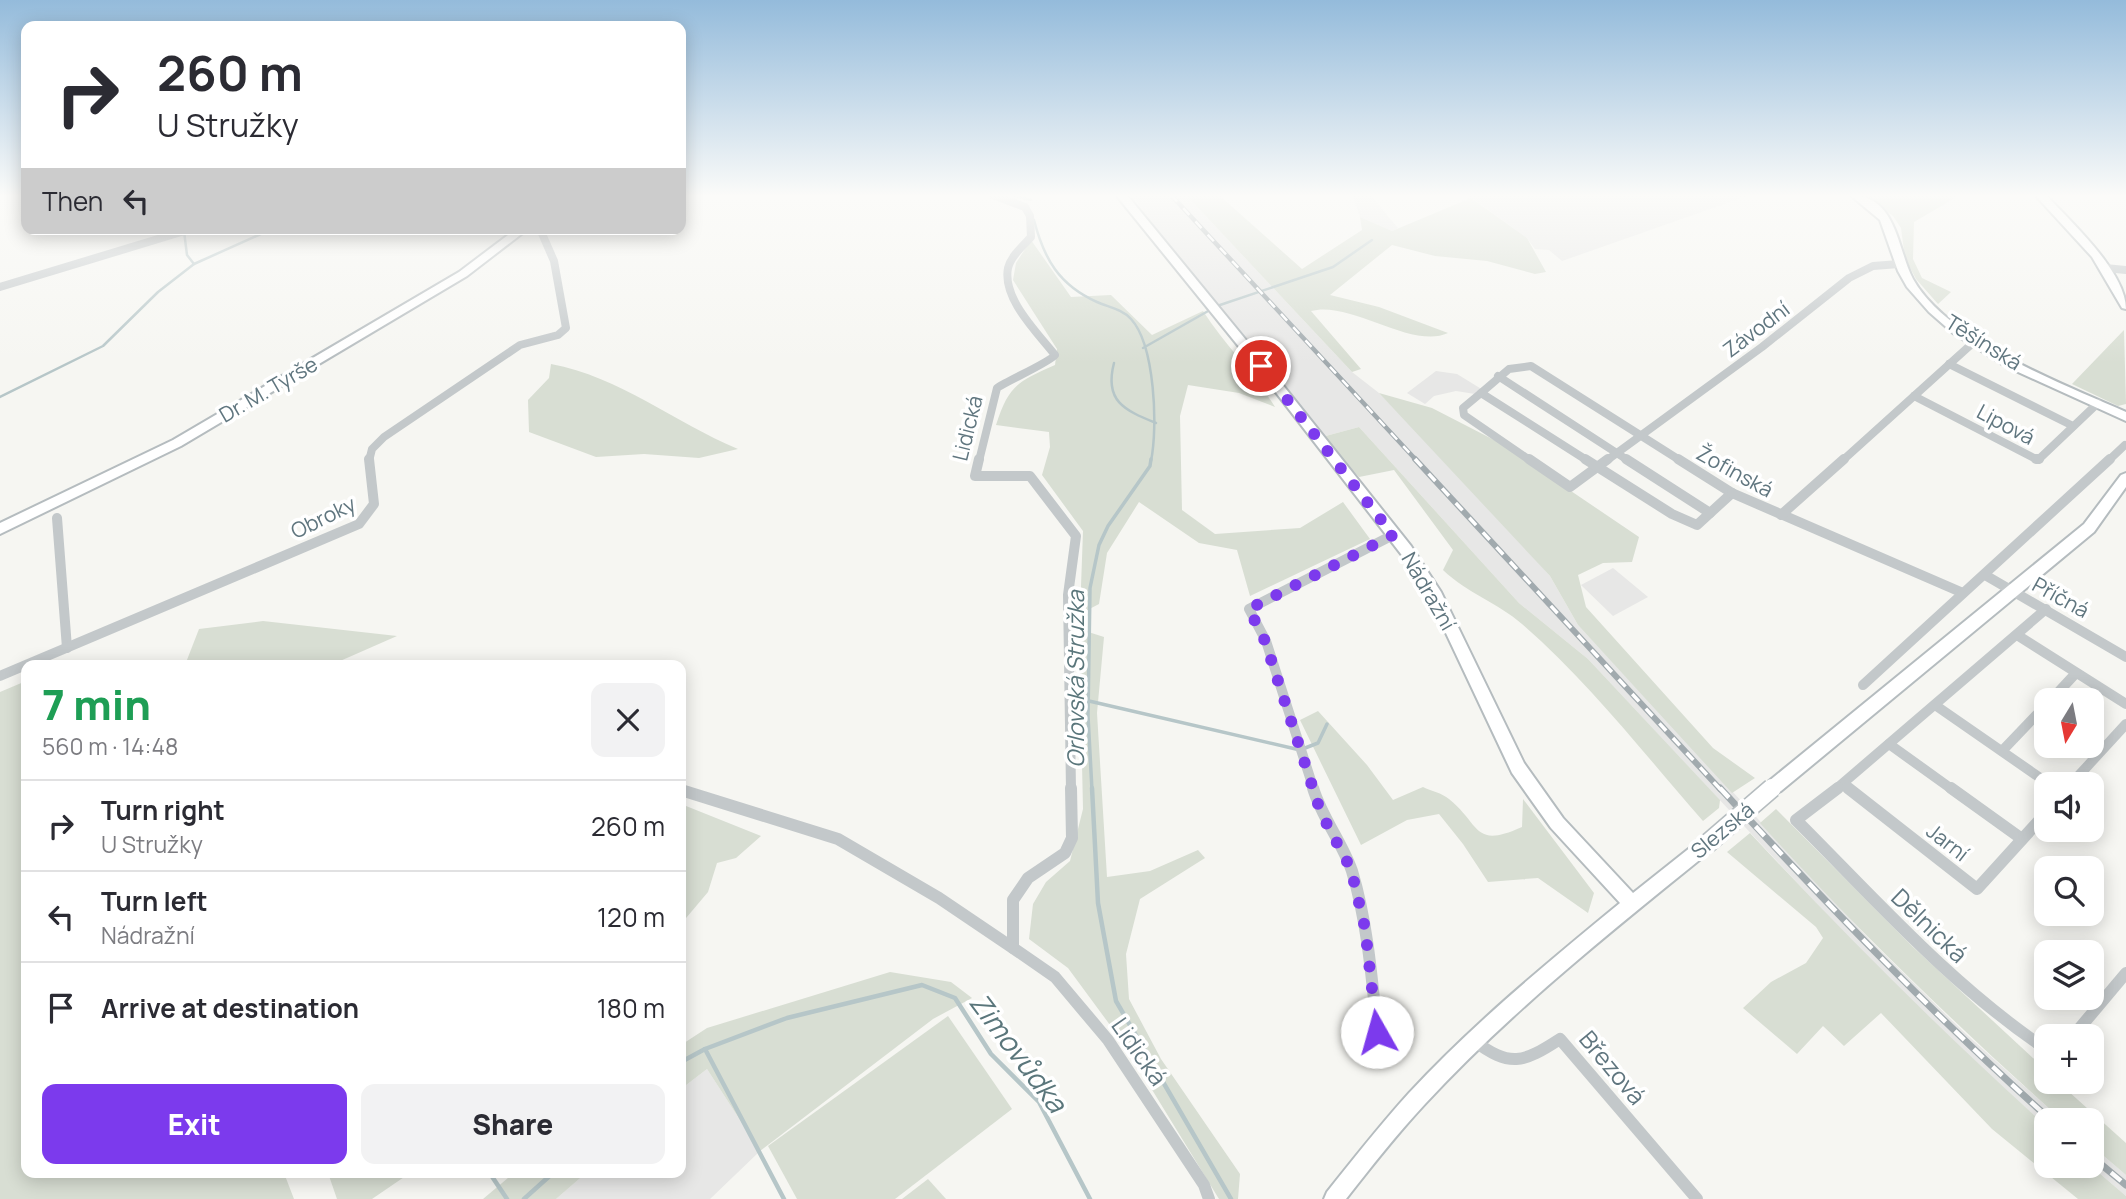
<!DOCTYPE html>
<html lang="en">
<head>
<meta charset="utf-8">
<style>
	body { margin:0; font-family:Manrope,sans-serif; background:#f2f2f3; color:#2b2b33; height:100vh; display:flex; flex-direction:column; font-size:26px; white-space:nowrap }
	* { box-sizing:border-box; margin:0 }
	p { font-size:23px; color:#7c7c81 }
	.icon { flex:none; width:38px; height:38px; fill:none; stroke:currentColor; stroke-width:2; stroke-linecap:round; stroke-linejoin:round }
	.map { position:relative; flex:1; overflow:hidden }
	.drawer { position:absolute; left:21px; top:660px; width:665px; height:518px; display:flex; flex-direction:column; background:#fff; border-radius:14px; box-shadow:0 4px 18px #0003 }
	.drawer>* { flex:none }
	.top-card { position:absolute; left:21px; top:21px; width:665px; height:214px; border-radius:14px; box-shadow:0 4px 18px #0003; background:#fff; color:#2b2b33; overflow:hidden }
	.needle { width:46px; rotate:190deg }
	.fabs { position:absolute; left:2034px; top:688px; display:grid; gap:14px }
	.fabs a { display:grid; place-items:center; width:70px; height:70px; border-radius:14px; background:#fff; box-shadow:0 4px 18px #0003; font-size:35px }
	.pin { position:absolute; display:grid; place-items:center; width:60px; height:60px; color:#fff; margin:-30px; border:4px solid #fff; border-radius:50%; box-shadow:0 2px 7px #0007 }
	.me { position:absolute; width:77px; margin:-38px; rotate:353deg; stroke-linejoin:round; filter:drop-shadow(0 0 5px #0008) }
	.turn { display:flex; align-items:center; gap:24px; height:147px; padding:0 21px; font-size:32px }
	.turn .icon { width:91px; height:91px; stroke-width:2.5 }
	.turn b { display:block; font-size:49px; line-height:60px }
	.then { display:flex; align-items:center; height:66px; padding:0 21px; background:#0003; gap:14px; font-size:26px }
	.round { display:grid; place-items:center; flex:none; width:74px; height:74px; border-radius:14px; background:#f2f2f3 }
	.head { display:flex; align-items:center; justify-content:space-between; height:119px; padding:0 21px }
	h1 { font-size:42px; font-weight:800; line-height:52px; color:#1e9e55 }
	.action { display:flex; gap:14px; margin-top:auto; padding:14px 21px }
	.action a { flex:1; height:80px; border-radius:14px; background:#7c3aed; color:#fff; font-size:28px; font-weight:800; line-height:80px; text-align:center }
	.action a+a { background:#f2f2f3; color:#2b2b33 }
	ul { padding:0; list-style:none }
	li { display:flex; align-items:center; gap:21px; height:91px; padding:0 21px; border-top:2px solid #e1e1e2 }
	li div { flex:1 }
	li b { display:block; font-size:26px }
	li em { font-style:normal }
	.map>svg:first-child { display:block }
</style>
</head>
<body>
<div class="map">
<svg width="2126" height="1199" viewBox="0 0 2126 1199">
	<rect width="100%" height="100%" fill="#f6f6f2"/>
	<g fill="#e7e7e6">
		<polygon points="1133,195 1186,195 1352,372 1379,393 1460,476 1550,576 1578,625 1871,941 1966,1034 2062,1120 2046,1120 2046,1126 1954,1044 1859,949 1588,659 1519,603 1359,427 1322,437 1151,226"/>
		<polygon points="1353,195 1370,195 1398,228 1392,231 1360,217"/>
		<polygon points="1468,195 1750,195 1562,261 1549,250 1535,249 1527,238"/>
		<polygon points="1436,371 1457,374 1483,390 1475,394 1456,391 1434,396 1425,404 1407,393"/>
		<polygon points="1613,568 1648,597 1613,616 1581,585"/>
		<polygon points="707,1069 760,1151 710,1199 556,1199 586,1173 681,1172 681,1089"/>
		<polygon points="2091,1145 2126,1175 2126,1196 2091,1166"/>
	</g>
	<g fill="#d8ded3">
		<path d="M1186 195H1219L1302 269 1362 230 1360 217 1392 231 1471 198 1527 238 1546 272 1535 274 1487 261 1435 256 1392 245 1330 295 1379 307 1448 333C1412 350 1350 300 1311 311L1361 369 1352 372Z"/>
		<polygon points="1864,195 1960,195 1914,222 1913,259 1922,278 1951,292 1938,304 1916,279 1905,258 1901,228 1893,216"/>
		<path d="M1031 240 1071 297 1111 295 1152 335 1203 311C1225 345 1254 373 1275 407L1239 393 1188 385 1180 416 1182 510 1215 534 1300 528 1343 502 1370 539 1250 596 1237 550 1199 543 1139 502 1107 553 1099 604 1080 614 1083 531 1042 475 1050 447 1049 432 996 425C1009 385 1017 382 1055 365L1057 349 1013 280 1016 263Z"/>
		<polygon points="2124,330 2126,404 2118,406 2072,384"/>
		<path d="M551 364C620 377 674 422 738 449L699 458 644 454 596 457 529 432 528 400 549 378Z"/>
		<polygon points="1379,393 1432,408 1500,443 1639,537 1632,562 1603,563 1578,575 1586,607 1713,748 1755,778 1732,793 1578,625 1550,576"/>
		<path d="M1359 427 1519 603 1588 659 1720 800 1719 808 1703 821C1645 755 1589 682 1522 624 1498 603 1467 593 1443 570L1453 550 1394 470 1359 477 1322 437Z"/>
		<polygon points="263,621 397,636 331,665 185,665 199,629"/>
		<polygon points="1079,629 1104,637 1097,713 1107,877 1150,871 1198,850 1205,858 1140,899 1126,954 1129,999 1161,1059 1240,1174 1238,1199 1219,1199 1124,1044 1068,968 1029,939 1033,904 1046,882 1070,861 1083,809"/>
		<polygon points="26,681 26,1172 284,1173 294,1199 0,1199 0,692"/>
		<path d="M1318 711 1367 765 1393 800 1423 787C1431 791 1442 793 1449 799 1481 825 1473 849 1522 827L1523 799 1594 893 1588 913 1538 878 1488 882 1463 844 1439 814 1407 820 1361 845 1300 720Z"/>
		<polygon points="681,804 761,836 736,858 717,863 708,892 681,924"/>
		<path d="M1776 809 1913 947 2046 1070V1082H2058L2126 1143V1175L2091 1145V1120H2062C1957 1026 1855 928 1760 823Z"/>
		<path d="M1750 833C1845 935 1942 1032 2046 1126V1166H2091L2126 1196V1199H2078L1992 1129 1881 1013 1844 1046 1823 1026 1797 1054 1743 1008 1771 982 1806 963 1823 938 1816 927 1727 852Z"/>
		<polygon points="890,972 951,982 972,998 933,1019 760,1151 707,1069 681,1089 681,1045 707,1028"/>
		<polygon points="948,1016 1012,1109 895,1199 797,1199 768,1146"/>
		<polygon points="328,1173 328,1172 410,1173 372,1199 337,1199"/>
		<polygon points="514,1173 514,1172 586,1173 556,1199 483,1199"/>
		<polygon points="928,1179 946,1199 902,1199"/>
	</g>
	<g fill="none" stroke-linecap="round" stroke-linejoin="round">
		<g stroke="#b6c6c8" stroke-width="2.5">
			<polyline points="1013,195 1031,200"/>
			<path d="M1034 220C1044 259 1059 285 1097 302 1108 307 1122 309 1131 319 1155 345 1158 427 1151 461"/>
			<polyline points="184,231 187,255 194,264 272,229"/>
			<polyline points="1143,348 1217,306 1333,267 1372,240"/>
			<path d="M1114 363C1104 401 1124 410 1156 423"/>
			<polyline points="0,397 103,346 158,292 194,264"/>
		</g>
		<g stroke="#b6c6c8" stroke-width="3.5">
			<polyline points="1089,701 1300,750 1318,743 1327,724"/>
			<polyline points="1092,790 1088,716 1090,588 1099,545 1108,526 1150,466 1151,459"/>
		</g>
		<g stroke="#b6c6c8" stroke-width="4.5">
			<polyline points="1092,788 1098,903 1116,1001 1231,1199"/>
			<polyline points="705,1049 784,1199"/>
			<polyline points="681,1062 705,1049 787,1018 922,985 955,998 991,1054 1039,1102 1090,1199"/>
			<polyline points="489,1172 507,1199"/>
			<polyline points="524,1199 554,1172"/>
		</g>
		<g stroke="#b5bcbf" stroke-width="4">
			<g id="secondary">
				<path d="M1116 195H1127L1282 384 1411 546 1441 592 1524 763 1563 818 1633 893 1701 839 1707 837 1713 839 1715 844 1713 849C1613 930 1512 1010 1425 1104 1397 1134 1371 1167 1346 1199H1324L1327 1192C1354 1158 1380 1125 1409 1093 1473 1024 1547 963 1620 903L1551 828 1512 773 1428 595 1401 554 1274 390Z"/>
				<path d="M1850 195C1897 195 1897 249 1913 279 1948 341 2063 384 2126 412V421L2007 367 1953 333 1929 312 1907 287 1898 271 1880 220Z"/>
				<path d="M2035 195H2046C2071 222 2126 272 2126 309L2122 308 2092 257Z"/>
				<polygon points="516,229 528,229 467,276 181,446 0,534 0,523 173,440 459,272"/>
				<polygon points="2126,473 2126,487 2094,532 1781,791 1775,793 1769,791 1767,786 1769,781 2084,524 2121,475"/>
			</g>
		</g>
		<g stroke="#c3c8ca" stroke-width="8">
			<polyline points="2105,268 2126,270"/>
			<polyline points="0,287 191,229"/>
			<polyline points="1949,364 2073,426"/>
			<polyline points="1498,376 1629,461"/>
			<polyline points="1481,393 1463,408 1464,415 1531,461"/>
			<polyline points="1914,396 2038,460 2098,403"/>
			<polyline points="369,461 372,449 384,437 520,345 558,335 566,328 554,261 540,229"/>
			<path d="M979 461 997 388C1009 380 1050 362 1055 355 1038 333 1002 299 1008 268 1011 256 1023 246 1031 237L1030 216 1025 207 993 195"/>
			<polyline points="1588,461 1481,393 1509,369 1531,366 1681,461"/>
			<polyline points="1606,461 1762,347 1849,278 1873,266 1899,264"/>
			<polyline points="1842,461 1975,341"/>
			<polyline points="2108,461 2125,445"/>
		</g>
		<g stroke="#c3c8ca" stroke-width="10">
			<polyline points="979,459 975,476 1030,476 1076,536 1068,595 1071,790"/>
			<polyline points="1529,459 1570,487 1608,459"/>
			<polyline points="1585,459 1672,514 1697,525 1732,493"/>
			<polyline points="1626,459 1710,513"/>
			<polyline points="1678,459 1732,493"/>
			<polyline points="2036,459 2039,459"/>
			<polyline points="1732,493 1963,593"/>
			<polyline points="1781,515 1844,459"/>
			<polyline points="57,518 67,648"/>
			<polyline points="1985,575 2126,657"/>
			<polyline points="2017,635 2126,704"/>
			<polyline points="0,676 359,524 374,504 369,459"/>
			<polyline points="1863,685 2110,459"/>
			<polyline points="2051,700 2076,673"/>
			<polyline points="1935,705 2049,784"/>
			<polyline points="1889,744 1953,790"/>
			<polyline points="2002,751 2046,705"/>
			<polyline points="1843,784 1851,790"/>
			<polyline points="2071,784 2126,724"/>
			<polyline points="1314,790 1266,641 1249,609 1393,535"/>
			<polyline points="1835,790 2046,609"/>
		</g>
		<g stroke="#c3c8ca" stroke-width="12">
			<polyline points="1071,788 1072,838 1065,853 1028,878 1013,900 1013,948 1055,977 1108,1040 1204,1185 1209,1199"/>
			<path d="M1313 788C1322 818 1342 842 1352 871 1370 931 1373 996 1380 1058"/>
			<path d="M1838 788 1796 820C1876 900 1952 986 2046 1049"/>
			<polyline points="1848,788 1977,889 2046,813"/>
			<polyline points="1951,788 2022,839"/>
			<polyline points="681,790 838,839 939,898 1013,948"/>
			<polyline points="2073,1036 2126,973"/>
			<path d="M1473 1040C1510 1068 1523 1063 1560 1039L1697 1199"/>
		</g>
		<use href="#secondary" fill="#fff" fill-rule="evenodd"/>
		<g stroke="#a1aaae" stroke-width="4.5">
			<polyline id="rail-far2" points="1171,195 1417,461"/>
		</g>
		<g stroke="#a1aaae" stroke-width="6">
			<polyline id="rail-far1" points="1415,459 1721,790"/>
		</g>
		<g stroke="#a1aaae" stroke-width="7">
			<g id="rail">
				<path d="M1720 788C1828 905 1932 1014 2051 1120"/>
				<polyline points="2091,1156 2126,1185"/>
			</g>
		</g>
		<use href="#rail-far2" stroke="#fff" stroke-width="2.5" stroke-dasharray="9" stroke-linecap="butt"/>
		<use href="#rail-far1" stroke="#fff" stroke-width="3.5" stroke-dasharray="10" stroke-linecap="butt"/>
		<use href="#rail" stroke="#fff" stroke-width="4.5" stroke-dasharray="13" stroke-linecap="butt"/>
		<g stroke="#b5bcbf" stroke-width="18" stroke-linecap="butt">
			<polyline id="secondary-bridge-far1" points="1770,790 1775,786"/>
		</g>
		<g stroke="#b5bcbf" stroke-width="21" stroke-linecap="butt">
			<polyline id="secondary-bridge" points="1707,844 1772,788"/>
		</g>
		<use href="#secondary-bridge-far1" stroke="#fff" stroke-width="14"/>
		<use href="#secondary-bridge" stroke="#fff" stroke-width="18"/>
	</g>
	<linearGradient id="sky" x2="0" y2="1"><stop stop-color="#94bbdb"/><stop offset="0.54" stop-color="#fbfbf9"/><stop offset="1" stop-color="#fbfbf9" stop-opacity="0"/></linearGradient>
	<rect width="2126" height="363" fill="url(#sky)"/>
	<g fill="none" stroke-linecap="round" stroke-linejoin="round">
		<polyline stroke="#7c3aed" stroke-width="12" stroke-dasharray="0 21.6" points="1261,366 1393,535 1249,609 1265,641 1321,813 1351,869 1365,928 1377,1032"/>
	</g>
	<g text-anchor="middle" dominant-baseline="central" stroke-width="7" stroke-linejoin="round" paint-order="stroke">
		<g font-size="21" fill="#60767f" stroke="#fff">
			<text transform="translate(1756 329) rotate(-37)">Závodní</text>
			<text transform="translate(1984 342) rotate(32)">Těšínská</text>
			<text transform="translate(268 389) rotate(-30)">Dr. M. Tyrše</text>
			<text transform="translate(2006 424) rotate(28)">Lipová</text>
			<text transform="translate(967 428) rotate(-76)">Lidická</text>
			<text transform="translate(1735 471) rotate(29)">Žofinská</text>
			<text transform="translate(323 517) rotate(-26)">Obroky</text>
			<text transform="translate(1429 591) rotate(60)">Nádražní</text>
			<text transform="translate(2061 597) rotate(29)">Příčná</text>
			<text transform="translate(1722 830) rotate(-40)">Slezská</text>
			<text transform="translate(1948 842) rotate(38)">Jarní</text>
		</g>
		<g font-size="23" font-style="italic" fill="#5a767b" stroke="#fff">
			<text transform="translate(1075 679) rotate(-90)">Orlovská Stružka</text>
		</g>
		<g font-size="24" fill="#60767f" stroke="#fff">
			<text transform="translate(1930 925) rotate(44)">Dělnická</text>
			<text transform="translate(1140 1051) rotate(55)">Lidická</text>
			<text transform="translate(1613 1067) rotate(50)">Březová</text>
		</g>
		<g font-size="28" font-style="italic" fill="#5a767b" stroke="#fff">
			<text transform="translate(1019 1052) rotate(53)">Zimovůdka</text>
		</g>
	</g>
</svg>
<div class="fabs">
<a><svg class="needle" viewBox="-14 -14 28 28"><path d="M0-13l5 13h-10z" fill="#e53935"/><path d="M0 13l5-13h-10z" fill="#7c7c81"/></svg></a>
<a><svg class="icon" aria-label="sound" viewBox="0 0 24 24"><path d="M4 9h4l5-4v14l-5-4H4zM17 9q2 3 0 6"/></svg></a>
<a><svg class="icon" aria-label="search" viewBox="0 0 24 24"><circle cx="10" cy="10" r="6"/><path d="M15 15l6 6"/></svg></a>
<a><svg class="icon" aria-label="layers" viewBox="0 0 24 24"><path d="M12 4l9 5-9 5-9-5zM3 14l9 5 9-5"/></svg></a>
<a>+</a>
<a>−</a>
</div>
<div class="pin" style="left:1261px;top:366px;background:#d93025"><svg class="icon" aria-label="arrive" viewBox="0 0 24 24"><path d="M6 21V4h12l-3 4 3 4H6"/></svg></div>
<svg class="me" style="left:1377px;top:1032px" viewBox="-20 -20 40 40"><circle r="19" fill="#fff"/><path d="M0-13L10 11 0 6-10 11z" fill="#7c3aed"/></svg>
<div class="top-card">
<div class="turn"><svg class="icon" aria-label="right" viewBox="0 0 24 24"><path d="M7 20v-9h11M14 6l5 5-5 5"/></svg><div><b>260 m</b>U Stružky</div></div>
<div class="then">Then<svg class="icon" aria-label="left" viewBox="0 0 24 24"><path d="M17 20v-9H6M10 6l-5 5 5 5"/></svg></div>
</div>
<section class="drawer">
<div class="head"><div><h1>7 min</h1><p>560 m · 14:48</p></div><a class="round"><svg class="icon" aria-label="close" viewBox="0 0 24 24"><path d="M6 6l12 12M18 6L6 18"/></svg></a></div>
<ul>
<li><svg class="icon" aria-label="right" viewBox="0 0 24 24"><path d="M7 20v-9h11M14 6l5 5-5 5"/></svg><div><b>Turn right</b><p>U Stružky</p></div><em>260 m</em></li>
<li><svg class="icon" aria-label="left" viewBox="0 0 24 24"><path d="M17 20v-9H6M10 6l-5 5 5 5"/></svg><div><b>Turn left</b><p>Nádražní</p></div><em>120 m</em></li>
<li><svg class="icon" aria-label="arrive" viewBox="0 0 24 24"><path d="M6 21V4h12l-3 4 3 4H6"/></svg><div><b>Arrive at destination</b></div><em>180 m</em></li>
</ul>
<div class="action"><a>Exit</a><a>Share</a></div>
</section>
</div>
</body>
</html>
